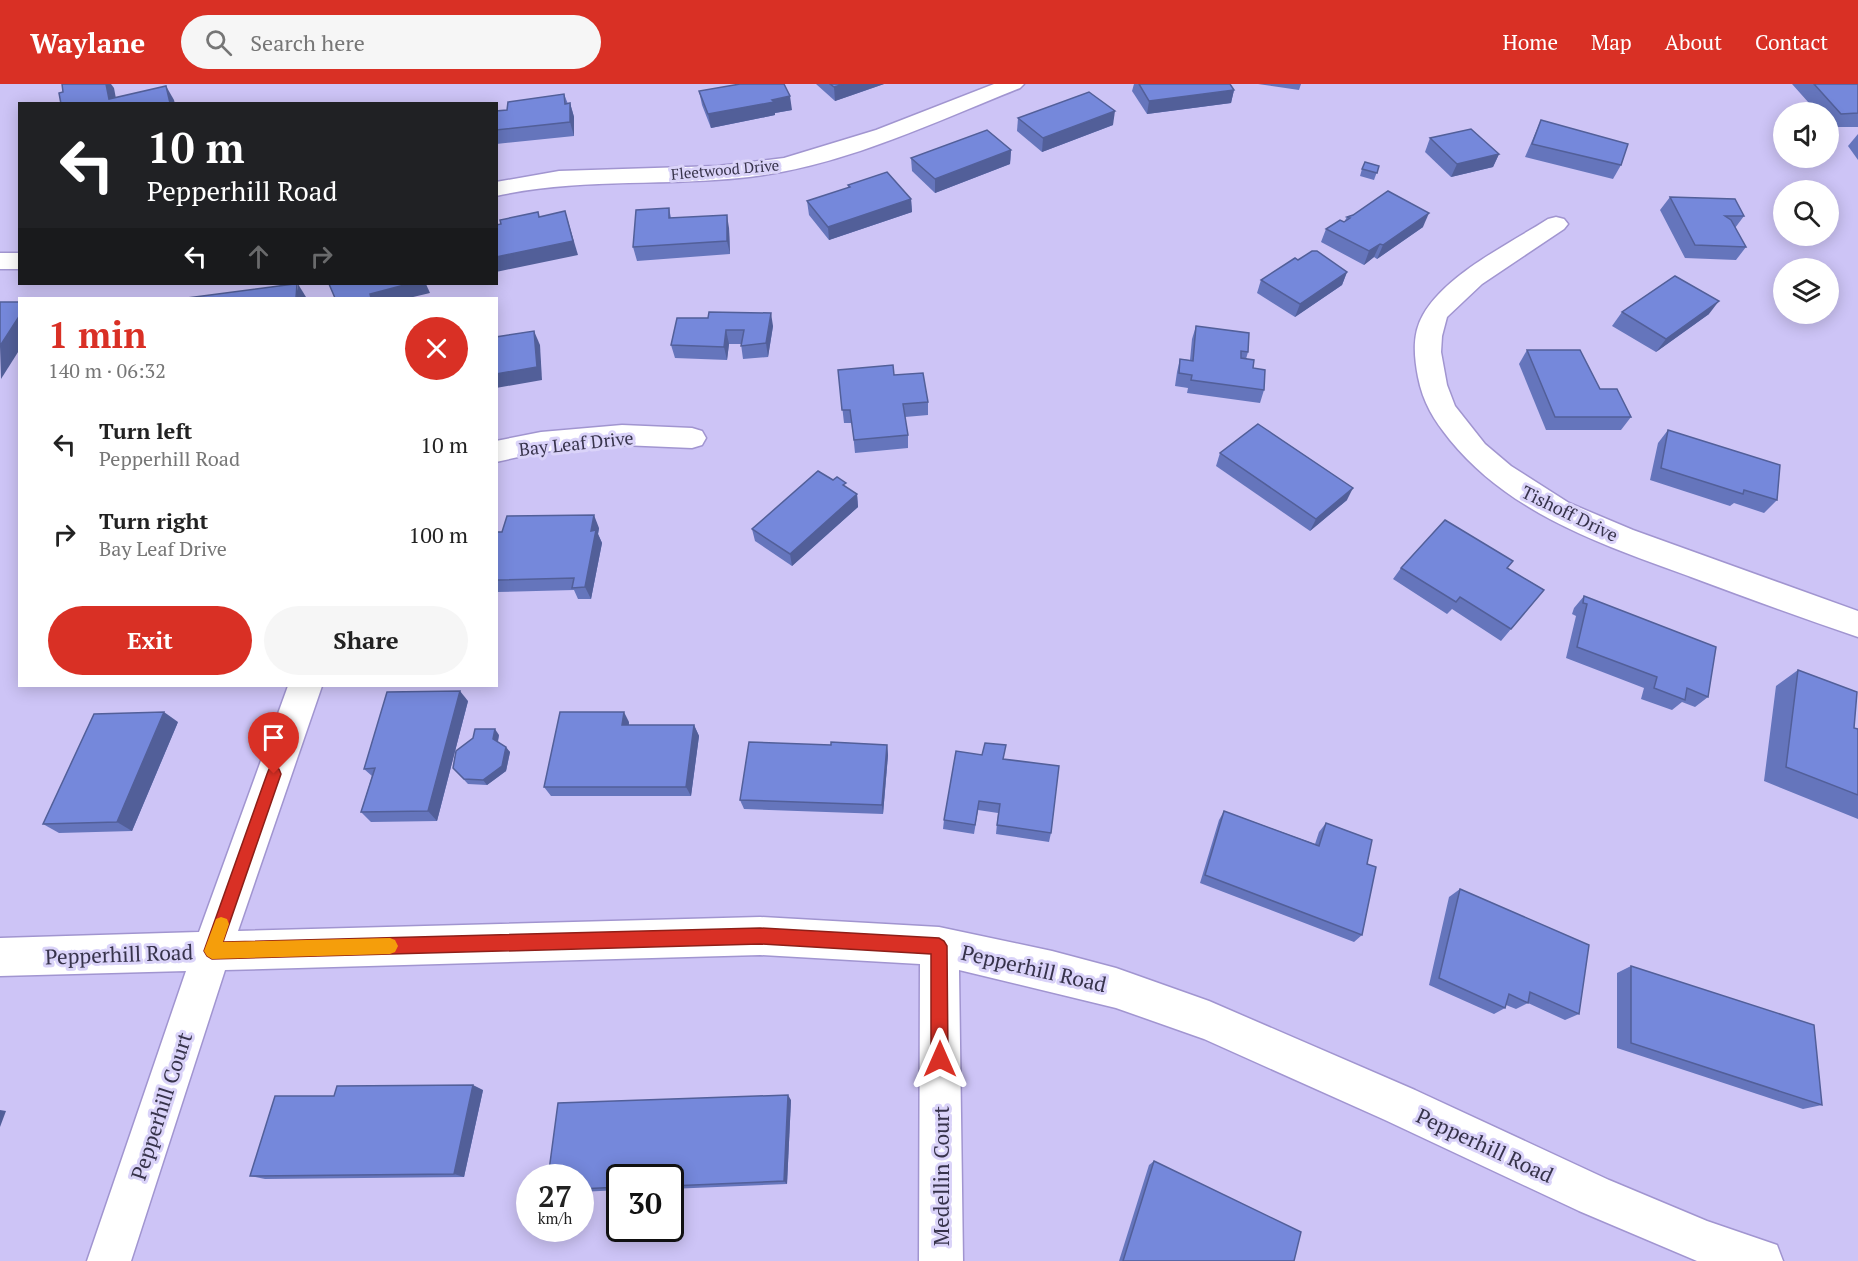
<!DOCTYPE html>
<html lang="en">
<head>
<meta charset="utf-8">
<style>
	body { margin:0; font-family:"PT Serif",serif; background:#f6f6f6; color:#222; height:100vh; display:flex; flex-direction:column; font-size:22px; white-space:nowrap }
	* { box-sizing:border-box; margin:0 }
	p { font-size:20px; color:#767676 }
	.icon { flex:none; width:33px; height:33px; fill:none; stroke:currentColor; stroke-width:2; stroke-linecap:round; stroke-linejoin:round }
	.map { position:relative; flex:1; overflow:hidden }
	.details { position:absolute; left:18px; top:213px; width:480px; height:390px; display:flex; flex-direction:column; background:#fff; border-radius:0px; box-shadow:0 3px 15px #0003 }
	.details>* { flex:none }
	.guide { position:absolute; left:18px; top:18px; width:480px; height:183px; border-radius:0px; box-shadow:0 3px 15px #0003; background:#202124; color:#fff; overflow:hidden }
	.tools { position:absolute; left:1773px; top:18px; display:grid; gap:12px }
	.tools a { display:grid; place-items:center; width:66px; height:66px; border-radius:50%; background:#fff; box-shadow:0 3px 15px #0003; font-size:30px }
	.speed { position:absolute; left:516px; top:1080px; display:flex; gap:12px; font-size:30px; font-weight:700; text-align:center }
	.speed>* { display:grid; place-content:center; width:78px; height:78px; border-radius:50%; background:#fff; box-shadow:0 3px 15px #0003; line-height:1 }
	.speed small { font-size:15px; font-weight:400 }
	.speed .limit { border:3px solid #111; border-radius:9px; background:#fff; color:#111 }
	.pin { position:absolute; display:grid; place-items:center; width:51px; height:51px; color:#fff; margin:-62px -26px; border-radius:50% 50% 50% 0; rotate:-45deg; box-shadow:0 0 6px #0007 }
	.pin .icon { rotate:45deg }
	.me { position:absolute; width:66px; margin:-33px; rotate:0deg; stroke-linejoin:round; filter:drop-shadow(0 0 4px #0008) }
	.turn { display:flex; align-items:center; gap:21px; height:126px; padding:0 30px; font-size:27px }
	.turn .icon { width:78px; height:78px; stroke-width:2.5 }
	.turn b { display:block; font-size:42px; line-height:51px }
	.lanes { display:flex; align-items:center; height:57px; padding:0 30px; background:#0003; justify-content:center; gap:30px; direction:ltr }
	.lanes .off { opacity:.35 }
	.round { display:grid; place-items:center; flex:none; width:63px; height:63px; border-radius:32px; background:#f6f6f6 }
	.headline { display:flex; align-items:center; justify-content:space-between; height:102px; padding:0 30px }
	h1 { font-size:36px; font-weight:700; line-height:45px; color:#d93025 }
	.button { display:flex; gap:12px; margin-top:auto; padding:12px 30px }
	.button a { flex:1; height:69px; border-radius:36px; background:#d93025; color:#fff; font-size:24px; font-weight:700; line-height:69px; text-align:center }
	.button a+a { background:#f6f6f6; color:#222 }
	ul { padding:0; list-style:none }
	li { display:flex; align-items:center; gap:18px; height:90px; padding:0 30px }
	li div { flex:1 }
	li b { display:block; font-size:22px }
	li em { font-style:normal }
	header { display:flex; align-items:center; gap:36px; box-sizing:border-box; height:84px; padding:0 30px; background:#d93025; color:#fff }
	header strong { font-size:28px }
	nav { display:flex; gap:33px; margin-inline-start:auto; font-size:21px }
	.search { width:420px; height:54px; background:#f6f6f6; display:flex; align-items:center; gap:15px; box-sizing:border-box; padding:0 21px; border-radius:33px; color:#767676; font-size:22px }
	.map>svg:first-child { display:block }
</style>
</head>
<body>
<header>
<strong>Waylane</strong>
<div class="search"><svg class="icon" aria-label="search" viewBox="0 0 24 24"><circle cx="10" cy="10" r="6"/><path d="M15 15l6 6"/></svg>Search here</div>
<nav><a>Home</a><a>Map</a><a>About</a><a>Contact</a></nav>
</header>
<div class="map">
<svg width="1858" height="1177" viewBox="0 0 1858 1177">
	<rect width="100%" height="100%" fill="#cdc4f6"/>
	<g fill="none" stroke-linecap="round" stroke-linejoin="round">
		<g stroke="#a195d0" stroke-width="3">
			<g id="minor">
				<path d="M994 0H1024L1020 4C932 39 844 82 749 93 664 103 582 93 496 112V98L559 87 718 82 784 74 876 46Z"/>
				<path d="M1556 133 1564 135 1568 140 1564 145 1482 200 1447 233 1442 252 1441 268 1447 301 1455 322 1485 360 1511 382 1569 419 1633 446 1858 527V553C1802 534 1747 514 1691 493 1604 461 1511 431 1450 356 1434 336 1423 319 1418 293 1414 272 1412 250 1423 231 1446 190 1509 160 1548 135Z"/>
				<rect x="0" y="169" width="20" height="16"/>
				<polygon points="622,341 692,344 702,347 706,354 702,361 692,364 622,361 541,368 496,378 496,357 541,348"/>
				<polygon points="288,602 322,602 238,847 760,833 939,843 1052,867 1116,884 1209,917 1415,1006 1609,1096 1707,1137 1777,1161 1783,1177 1697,1177 1579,1127 1385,1036 1204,955 1116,924 959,886 963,1177 919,1177 920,880 760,871 225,886 131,1177 87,1177 186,887 0,892 0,854 199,848"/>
			</g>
		</g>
		<use href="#minor" fill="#fff" fill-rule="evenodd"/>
	</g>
	<g fill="#6575bc">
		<polygon points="816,0 884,0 835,17"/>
		<polygon points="1134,0 1230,0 1234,6 1231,19 1147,30 1132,7"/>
		<polygon points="1258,0 1301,0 1299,6"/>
		<polygon points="1792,0 1858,0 1858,43 1831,43 1828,41 1828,28 1817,28"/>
		<polygon points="699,7 792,26 775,29 775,31 711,44 702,21"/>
		<polygon points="564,10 568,20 570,19 574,33 574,52 496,60 496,27 507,26"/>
		<polygon points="1018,34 1113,41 1042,68 1017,47"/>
		<polygon points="1541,36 1621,81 1613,95 1525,73"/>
		<polygon points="1858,50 1858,76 1848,62"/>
		<polygon points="1430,54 1499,70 1493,83 1451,93 1425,68"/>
		<polygon points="1011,66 1010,80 935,109 912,87 911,74"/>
		<polygon points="1379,82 1374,96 1360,92 1362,85"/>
		<polygon points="848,101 911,115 912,128 829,156 809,131 807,117 849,104"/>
		<polygon points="1670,113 1744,132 1735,144 1746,163 1736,176 1685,174 1660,126"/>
		<polygon points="669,124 671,134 729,144 730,170 637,177 633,163"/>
		<polygon points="1347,133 1423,143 1377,175 1374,173 1364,181 1321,158 1326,145 1344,138"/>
		<polygon points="1298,176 1347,188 1342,201 1295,233 1257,209 1261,196"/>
		<polygon points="1622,228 1709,230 1656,268 1612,242"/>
		<polygon points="708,234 773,242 768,273 743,275 741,260 729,260 727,276 675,274 671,261"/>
		<polygon points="1196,242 1248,268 1246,275 1253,284 1264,306 1260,319 1187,309 1188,304 1175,302 1177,288 1180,275 1190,276 1192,255"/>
		<polygon points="1527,266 1600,305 1631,333 1621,346 1546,346 1519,280"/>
		<polygon points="838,286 894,291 928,318 928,331 905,333 908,351 908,364 855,369 852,339 844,339"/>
		<polygon points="1668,346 1777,416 1764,429 1734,419 1730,422 1650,396 1658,359"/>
		<polygon points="1220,369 1347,416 1310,447 1216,382"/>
		<polygon points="833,396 857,410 858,423 792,482 755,457 752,445"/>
		<polygon points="599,444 598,450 602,459 591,515 578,515 574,506 496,508 496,448"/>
		<polygon points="1513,477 1507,484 1544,506 1501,557 1452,525 1447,530 1393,495 1401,484"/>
		<polygon points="1584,512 1708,613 1695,623 1682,618 1672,626 1641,615 1644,604 1566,574 1576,532 1572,530 1574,524"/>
		<polygon points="1798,586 1854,644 1858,645 1858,735 1764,697 1776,602"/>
		<polygon points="468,617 437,737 371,738 361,728 372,692 364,685"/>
		<polygon points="178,638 132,747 59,749 43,740"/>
		<polygon points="629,638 629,641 694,641 699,652 691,712 551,712 544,703"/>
		<polygon points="499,651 498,658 510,668 506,687 487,701 468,700 453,684"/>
		<polygon points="831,661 887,661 888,671 883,730 744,725 740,716"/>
		<polygon points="1004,675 1051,749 1049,758 996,750 998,729 978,726 974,750 943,745 944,736"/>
		<polygon points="1224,727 1315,760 1319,748 1326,739 1367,780 1362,851 1354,858 1200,799 1219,736"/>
		<polygon points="1460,805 1579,930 1565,936 1528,919 1516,925 1506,921 1505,924 1494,930 1429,901 1449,813"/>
		<polygon points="1631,882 1822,1021 1803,1025 1617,964 1617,889"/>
		<polygon points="483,1006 464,1093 265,1095 250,1092 334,1012"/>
		<polygon points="791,1016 787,1100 670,1105 670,1094 620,1094 620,1106 580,1108 580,1094"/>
		<polygon points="1154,1077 1294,1177 1119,1177 1149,1081"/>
	</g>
	<g fill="#525f99">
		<polygon points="106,0 111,0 114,4 117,20 109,15"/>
		<polygon points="844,0 884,0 835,17 834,3"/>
		<polygon points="166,2 174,16 175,20 169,20"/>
		<polygon points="1234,6 1231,19 1147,30 1149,17"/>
		<polygon points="790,12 792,26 775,29 775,31 711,44 708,30"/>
		<polygon points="570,19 574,33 574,52 570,38"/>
		<polygon points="1115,27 1113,41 1042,68 1043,54"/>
		<polygon points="1011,66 1010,80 935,109 935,95"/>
		<polygon points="1499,70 1493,83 1451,93 1457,80"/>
		<polygon points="911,115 912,128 829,156 828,143"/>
		<polygon points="565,127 578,171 496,188 496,173"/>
		<polygon points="1429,129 1423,143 1377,175 1383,161"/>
		<polygon points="727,131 729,144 730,170 727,157"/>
		<polygon points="1380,160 1374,173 1364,181 1369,167"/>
		<polygon points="1347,188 1342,201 1295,233 1300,220"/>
		<polygon points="298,200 306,213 306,214 296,214"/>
		<polygon points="408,200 426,200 430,209 409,214 371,214 370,210"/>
		<polygon points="1719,217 1709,230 1656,268 1666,255"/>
		<polygon points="771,229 773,242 768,273 766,259"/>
		<polygon points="20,231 20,265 1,295 0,262"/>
		<polygon points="726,246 729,260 727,276 724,263"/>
		<polygon points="534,247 540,261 542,296 496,304 496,290"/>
		<polygon points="1353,404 1347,416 1310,447 1316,435"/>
		<polygon points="857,410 858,423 792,482 790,470"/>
		<polygon points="594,431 599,444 598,450 602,459 591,515 585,503 591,447"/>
		<polygon points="460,607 468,617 437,737 428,727"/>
		<polygon points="164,628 178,638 132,747 117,738"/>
		<polygon points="624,628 629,638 627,652 622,641"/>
		<polygon points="694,641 699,652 691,712 686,703"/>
		<polygon points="495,645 499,651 497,660 493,655"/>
		<polygon points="887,661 888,671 883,730 882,721"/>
		<polygon points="506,663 510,668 506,687 487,701 483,696"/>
		<polygon points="473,1001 483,1006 464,1093 454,1090"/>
		<polygon points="788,1011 791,1016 787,1100 784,1097"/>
		<polygon points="0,1026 6,1027 0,1043"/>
	</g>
	<g fill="#7588db" stroke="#525f99" stroke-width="1.5">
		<polygon points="62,0 106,0 109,15 166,2 170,19 61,20 59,9 63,8"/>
		<polygon points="740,0 784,0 790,12 772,16 774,18 708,30 699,7"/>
		<polygon points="830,0 844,0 834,3"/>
		<polygon points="1139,0 1230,0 1234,6 1149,17"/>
		<polygon points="1814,0 1858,0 1858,29 1841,30"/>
		<polygon points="1089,8 1115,27 1043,54 1018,34"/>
		<polygon points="564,10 565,20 570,19 570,38 496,46 496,27 507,26 508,18"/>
		<polygon points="1541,36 1628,60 1621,81 1532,60"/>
		<polygon points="1471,45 1499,70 1457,80 1430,54"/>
		<polygon points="987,46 1011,66 935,95 911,74"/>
		<polygon points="1365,78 1379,82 1377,89 1362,85"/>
		<polygon points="887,88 911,115 828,143 807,117 850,103 848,101"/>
		<polygon points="1388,107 1429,129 1383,161 1380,160 1369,167 1326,145 1340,136 1344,138 1350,134 1347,133 1353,131"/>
		<polygon points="1670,113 1735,115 1744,132 1725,132 1731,136 1746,163 1695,161"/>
		<polygon points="669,124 669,134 727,131 727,157 633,163 636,126"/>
		<polygon points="565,127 573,157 496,173 496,141 501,140 500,136 538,128 539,133"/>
		<polygon points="1312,167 1317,167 1347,188 1300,220 1261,196 1295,174 1298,176"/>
		<polygon points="1675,192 1719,217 1666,255 1622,228"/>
		<polygon points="294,200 297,200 296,214 187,214"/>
		<polygon points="329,200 408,200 370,210 371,214 335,214"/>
		<polygon points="0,218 20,218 20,231 0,262"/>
		<polygon points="709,228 771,229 766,259 741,262 744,246 726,246 724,263 671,261 677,234 708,234"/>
		<polygon points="1196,242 1249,249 1248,268 1241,267 1241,274 1254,276 1253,284 1265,286 1264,306 1191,296 1192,291 1179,289 1180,275 1193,277"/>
		<polygon points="534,247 537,283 496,290 496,253"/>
		<polygon points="1527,266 1580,266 1600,305 1617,305 1631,333 1555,333"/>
		<polygon points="893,281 894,291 923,289 928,318 903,320 908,351 854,356 850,326 842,326 838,286"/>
		<polygon points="1258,340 1353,404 1316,435 1220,369"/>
		<polygon points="1668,346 1780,381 1777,416 1744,406 1743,410 1661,384"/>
		<polygon points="818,387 833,396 837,393 846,399 843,401 857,410 790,470 752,445"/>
		<polygon points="594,431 591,447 596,446 585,503 572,504 574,494 496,496 496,448 502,448 507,432"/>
		<polygon points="1445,436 1513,477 1507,484 1544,506 1511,545 1460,513 1456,518 1401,484"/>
		<polygon points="1584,512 1716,563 1708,613 1687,604 1685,616 1654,604 1657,593 1577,563 1587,520 1583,519"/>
		<polygon points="1798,586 1857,608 1854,644 1858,645 1858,711 1786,683"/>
		<polygon points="460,607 428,727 361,728 375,684 364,685 387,608"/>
		<polygon points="164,628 117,738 43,740 94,630"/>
		<polygon points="560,628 624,628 622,641 694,641 686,703 544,703"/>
		<polygon points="475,645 495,645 493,655 506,663 502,682 483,696 464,695 453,684 456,667 473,654"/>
		<polygon points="749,658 831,661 831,658 887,661 882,721 740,716"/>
		<polygon points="985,659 1006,661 1003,675 1059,682 1051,749 997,741 1000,720 979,717 975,741 944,736 956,667 982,671"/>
		<polygon points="1224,727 1319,762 1326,739 1372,756 1367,780 1376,783 1362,851 1205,791"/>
		<polygon points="1460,805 1589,861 1579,930 1530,908 1528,919 1509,910 1505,924 1439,894"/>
		<polygon points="1631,882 1814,941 1822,1021 1631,959"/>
		<polygon points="473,1001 454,1090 250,1092 275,1012 334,1012 337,1002"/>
		<polygon points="788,1011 784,1097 670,1102 670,1094 620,1094 620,1103 580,1105 580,1094 548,1094 558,1019"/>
		<polygon points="1154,1077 1301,1148 1294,1177 1123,1177"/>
	</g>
	<polygon fill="#d93025" stroke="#8d1f18" stroke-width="1.5" points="274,683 279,685 281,690 223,858 760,844 939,854 944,857 947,862 948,975 946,981 940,983 934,981 931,975 931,870 760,860 212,875 207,872 204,867 267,690 269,685"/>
	<polygon fill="#f59e0b" points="221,833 227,835 229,840 223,858 390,854 395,856 398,862 395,868 390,870 212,875 207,872 204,867 216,835"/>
	<g text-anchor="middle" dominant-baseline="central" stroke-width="6" stroke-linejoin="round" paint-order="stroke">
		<g font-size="15" fill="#37334b" stroke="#dad3f9">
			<text transform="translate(725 85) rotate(-5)">Fleetwood Drive</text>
		</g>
		<g font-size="18" fill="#37334b" stroke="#dad3f9">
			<text transform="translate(576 359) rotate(-6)">Bay Leaf Drive</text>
			<text transform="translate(1570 429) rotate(26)">Tishoff Drive</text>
		</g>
		<g font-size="21" fill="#37334b" stroke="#dad3f9">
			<text transform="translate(119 870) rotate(-2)">Pepperhill Road</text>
			<text transform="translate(1034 884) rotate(13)">Pepperhill Road</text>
			<text transform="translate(161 1022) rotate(-72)">Pepperhill Court</text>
			<text transform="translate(1485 1061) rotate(25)">Pepperhill Road</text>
			<text transform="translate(941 1092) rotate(-90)">Medellin Court</text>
		</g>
	</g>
</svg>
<div class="tools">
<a><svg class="icon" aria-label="sound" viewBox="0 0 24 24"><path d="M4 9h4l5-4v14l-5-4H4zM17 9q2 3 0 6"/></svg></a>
<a><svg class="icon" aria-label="search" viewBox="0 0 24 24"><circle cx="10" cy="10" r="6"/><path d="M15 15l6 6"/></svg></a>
<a><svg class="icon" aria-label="layers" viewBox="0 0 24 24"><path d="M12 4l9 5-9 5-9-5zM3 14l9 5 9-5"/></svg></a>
</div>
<div class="speed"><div>27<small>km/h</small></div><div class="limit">30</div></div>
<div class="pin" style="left:274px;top:690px;background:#d93025"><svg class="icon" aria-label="arrive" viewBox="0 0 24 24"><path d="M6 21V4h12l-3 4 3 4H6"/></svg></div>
<svg class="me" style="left:940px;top:975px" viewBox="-20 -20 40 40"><path d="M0-17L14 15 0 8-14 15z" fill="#d93025" stroke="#fff" stroke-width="4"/></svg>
<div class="guide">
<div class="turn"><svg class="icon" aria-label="left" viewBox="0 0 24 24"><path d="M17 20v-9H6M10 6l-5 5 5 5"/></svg><div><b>10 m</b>Pepperhill Road</div></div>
<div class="lanes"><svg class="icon" aria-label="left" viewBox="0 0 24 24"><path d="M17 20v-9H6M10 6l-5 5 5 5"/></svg><svg class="icon off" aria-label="ahead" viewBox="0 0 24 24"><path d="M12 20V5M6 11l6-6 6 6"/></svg><svg class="icon off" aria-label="right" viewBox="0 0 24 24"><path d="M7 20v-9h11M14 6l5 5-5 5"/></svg></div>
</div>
<section class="details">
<div class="headline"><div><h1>1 min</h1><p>140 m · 06:32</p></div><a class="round" style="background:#d93025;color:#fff"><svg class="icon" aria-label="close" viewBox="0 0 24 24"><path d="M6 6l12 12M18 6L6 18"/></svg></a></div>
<ul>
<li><svg class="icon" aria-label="left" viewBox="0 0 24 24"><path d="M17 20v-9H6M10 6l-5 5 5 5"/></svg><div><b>Turn left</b><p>Pepperhill Road</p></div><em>10 m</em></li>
<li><svg class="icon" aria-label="right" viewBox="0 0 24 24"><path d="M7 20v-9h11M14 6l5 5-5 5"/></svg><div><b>Turn right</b><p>Bay Leaf Drive</p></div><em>100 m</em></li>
</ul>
<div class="button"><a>Exit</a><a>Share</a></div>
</section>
</div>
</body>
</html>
